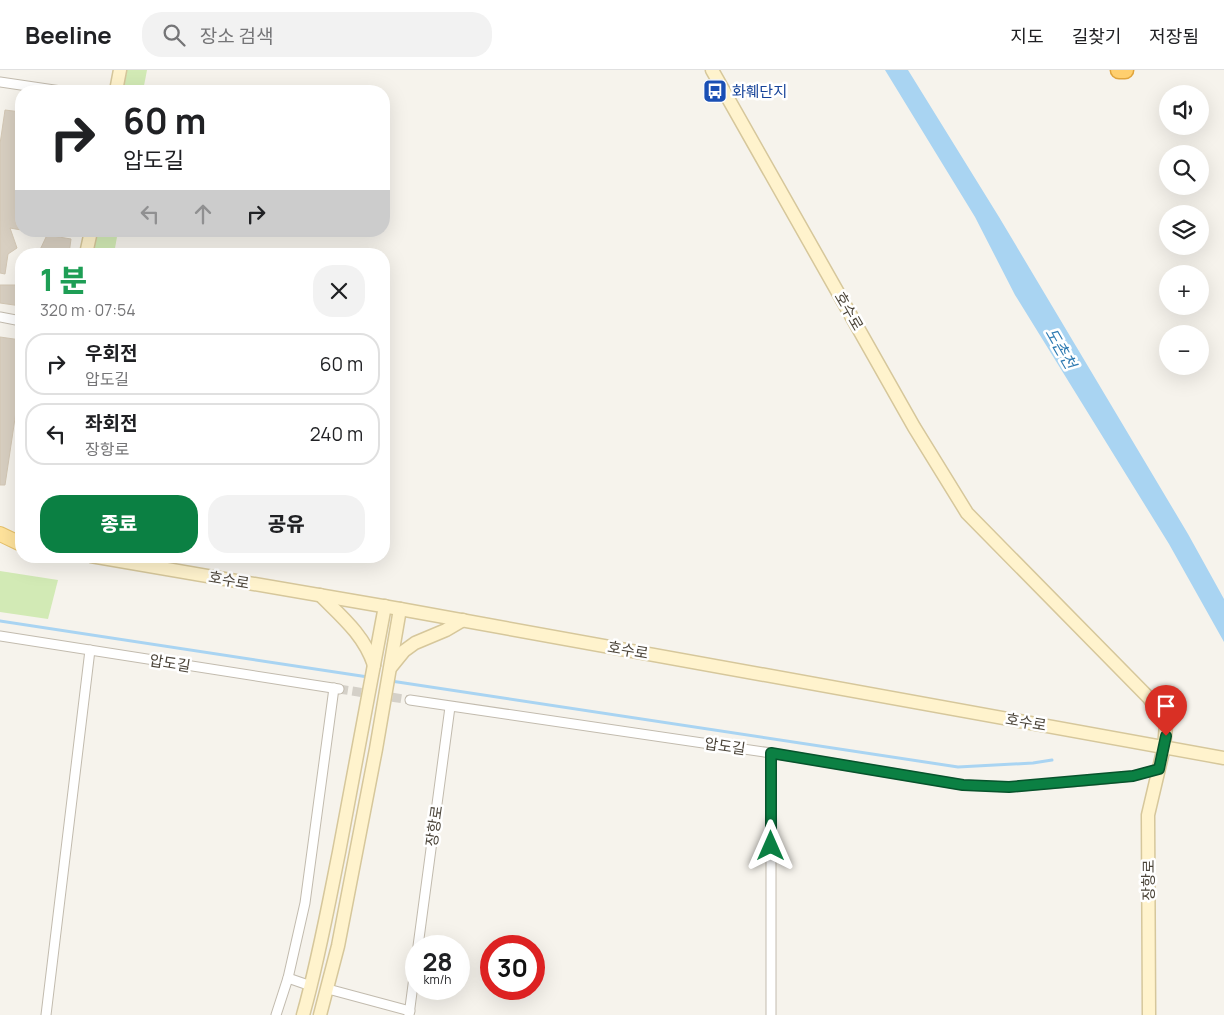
<!DOCTYPE html>
<html lang="ko">
<head>
<meta charset="utf-8">
<style>
	body { margin:0; font-family:Manrope,"Noto Sans KR",sans-serif; background:#f2f2f2; color:#202124; height:100vh; display:flex; flex-direction:column; font-size:19px; white-space:nowrap }
	* { box-sizing:border-box; margin:0 }
	p { font-size:16px; color:#757577 }
	.icon { flex:none; width:28px; height:28px; fill:none; stroke:currentColor; stroke-width:2; stroke-linecap:round; stroke-linejoin:round }
	.map { position:relative; flex:1; overflow:hidden }
	.side { position:absolute; left:15px; top:178px; width:375px; height:315px; display:flex; flex-direction:column; background:#fff; border-radius:20px; box-shadow:0 5px 20px #0002 }
	.side>* { flex:none }
	.hud { position:absolute; left:15px; top:15px; width:375px; height:152px; border-radius:20px; box-shadow:0 5px 20px #0002; background:#fff; color:#202124; overflow:hidden }
	.controls { position:absolute; left:1159px; top:15px; display:grid; gap:10px }
	.controls a { display:grid; place-items:center; width:50px; height:50px; border-radius:50%; background:#fff; box-shadow:0 5px 20px #0002; font-size:25px }
	.speed { position:absolute; left:405px; top:865px; display:flex; gap:10px; font-size:25px; font-weight:700; text-align:center }
	.speed>* { display:grid; place-content:center; width:65px; height:65px; border-radius:50%; background:#fff; box-shadow:0 5px 20px #0002; line-height:1 }
	.speed small { font-size:12px; font-weight:400 }
	.speed .limit { border:8px solid #d22; background:#fff; color:#111 }
	.pin { position:absolute; display:grid; place-items:center; width:42px; height:42px; color:#fff; margin:-51px -21px; border-radius:50% 50% 50% 0; rotate:-45deg; box-shadow:0 0 5px #0007 }
	.pin .icon { rotate:45deg }
	.me { position:absolute; width:55px; margin:-28px; rotate:0deg; stroke-linejoin:round; filter:drop-shadow(0 0 4px #0008) }
	.turn { display:flex; align-items:center; gap:18px; height:105px; padding:0 25px; font-size:22px }
	.turn .icon { width:65px; height:65px; stroke-width:2.5 }
	.turn b { display:block; font-size:35px; line-height:42px }
	.lanes { display:flex; align-items:center; height:48px; padding:0 25px; background:#0003; justify-content:center; gap:25px; direction:ltr }
	.lanes .off { opacity:.35 }
	.round { display:grid; place-items:center; flex:none; width:52px; height:52px; border-radius:20px; background:#f2f2f2 }
	.head { display:flex; align-items:center; justify-content:space-between; height:85px; padding:0 25px }
	h1 { font-size:30px; font-weight:800; line-height:38px; color:#1e9e55 }
	.action { display:flex; gap:10px; margin-top:auto; padding:10px 25px }
	.action a { flex:1; height:58px; border-radius:20px; background:#0b8043; color:#fff; font-size:20px; font-weight:800; line-height:58px; text-align:center }
	.action a+a { background:#f2f2f2; color:#202124 }
	ul { padding:0; list-style:none }
	li { display:flex; align-items:center; gap:15px; height:62px; margin:0 10px 8px; padding:0 15px; border:2px solid #e0e0e0; border-radius:20px }
	li div { flex:1 }
	li b { display:block; font-size:19px }
	li em { font-style:normal }
	header { display:flex; align-items:center; gap:30px; box-sizing:border-box; height:70px; padding:0 25px; background:#fff; border-bottom:1px solid #e0e0e0 }
	header strong { font-size:24px }
	nav { display:flex; gap:28px; margin-inline-start:auto; font-size:18px }
	.search { width:350px; height:45px; background:#f2f2f2; display:flex; align-items:center; gap:12px; box-sizing:border-box; padding:0 18px; border-radius:20px; color:#757577; font-size:19px }
	.map>svg:first-child { display:block }
</style>
</head>
<body>
<header>
<strong>Beeline</strong>
<div class="search"><svg class="icon" aria-label="search" viewBox="0 0 24 24"><circle cx="10" cy="10" r="6"/><path d="M15 15l6 6"/></svg>장소 검색</div>
<nav><a>지도</a><a>길찾기</a><a>저장됨</a></nav>
</header>
<div class="map">
<svg width="1224" height="945" viewBox="0 0 1224 945">
	<rect width="100%" height="100%" fill="#f6f3ec"/>
	<g fill="#d2eab5">
		<polygon points="127,0 147,0 143,21 123,21"/>
		<polygon points="96,161 118,161 114,184 92,184"/>
		<polygon points="0,501 58,510 48,549 0,542"/>
	</g>
	<polygon fill="#a9d4f2" points="885,0 908,0 999,147 1188,464 1224,529 1224,572 1169,474 1015,225 975,147"/>
	<g fill="none" stroke-linecap="round" stroke-linejoin="round">
		<g stroke="#a9d4f2" stroke-width="3">
			<polyline points="0,551 368,607"/>
			<polyline points="391,611 958,697 1033,693 1052,690"/>
		</g>
	</g>
	<g fill="#d8cfc1" stroke="#d3c7b4">
		<polygon points="5,40 21,42 21,160 10,158 17,178 8,184 5,204 0,203 0,74"/>
		<polygon points="47,165 71,169 69,184 38,184"/>
		<polygon points="0,215 21,215 21,236 0,233"/>
		<polygon points="0,267 21,270 21,315 20,315 5,415 0,415"/>
	</g>
	<g fill="none" stroke-linecap="round" stroke-linejoin="round">
		<polyline stroke="#d4d0c8" stroke-width="9" stroke-dasharray="9 4.5" stroke-linecap="butt" points="339,619 410,630"/>
		<g stroke="#c2bbae" stroke-width="11">
			<g id="street">
				<polyline points="0,12 61,21"/>
				<polyline points="0,247 21,251"/>
				<polyline points="0,566 339,619"/>
				<polyline points="410,630 771,683 963,715 1009,717 1096,710 1133,706 1159,699"/>
				<polyline points="418,876 450,637"/>
				<polyline points="288,908 311,916"/>
				<polyline points="328,919 410,941"/>
				<polyline points="46,945 90,580"/>
				<polyline points="276,945 288,908 305,833 334,618"/>
				<polyline points="409,945 416,892"/>
				<polyline points="771,945 771,683"/>
			</g>
		</g>
		<g stroke="#d6c79b" stroke-width="15">
			<g id="secondary">
				<polyline points="712,0 914,357 967,443 1149,628 1166,655 1164,677 1148,745 1149,945"/>
				<polyline points="116,21 120,0"/>
				<polyline points="86,184 91,161"/>
				<polyline points="91,486 400,539 1224,688"/>
				<path d="M320 525C342 547 364 565 374 595"/>
				<polyline points="391,597 404,581 415,573 446,560 463,550"/>
				<path d="M303 945C318 892 328 837 339 782 355 700 370 618 385 536"/>
				<polyline points="320,945 338,876 376,679 400,539"/>
			</g>
		</g>
		<g stroke="#e6c16a" stroke-width="16">
			<polyline id="primary" points="0,464 21,474"/>
		</g>
		<g stroke="#e0a43c" stroke-width="19">
			<polyline id="highway" points="1119,0 1125,0"/>
		</g>
		<use href="#street" stroke="#fff" stroke-width="9"/>
		<use href="#secondary" stroke="#fff3cd" stroke-width="12"/>
		<use href="#primary" stroke="#ffe39c" stroke-width="14"/>
		<use href="#highway" stroke="#ffcf6e" stroke-width="16"/>
	</g>
	<g fill="none" stroke-linecap="round" stroke-linejoin="round">
		<g stroke="#07532c" stroke-width="12">
			<polyline id="route" points="771,776 771,683 963,715 1009,717 1133,706 1159,699 1166,666"/>
		</g>
		<use href="#route" stroke="#0b8043" stroke-width="9"/>
	</g>
	<defs>
		<g id="bus-square" transform="scale(1.25)"><rect x="-9" y="-9" width="18" height="18" rx="4" fill="#1a4fb4" stroke="#fff"/><path d="M-5-6H5V4H4V6H2V4H-2V6H-4V4H-5ZM-3.5-4V0h7V-4ZM-3.5 1.2v1.5H-2V1.2ZM2 1.2v1.5H3.5V1.2Z" fill="#fff"/></g>
	</defs>
	<g fill-rule="evenodd">
		<use href="#bus-square" x="715" y="21"/>
	</g>
	<g text-anchor="middle" dominant-baseline="central" stroke-width="5" stroke-linejoin="round" paint-order="stroke">
		<g font-size="15" fill="#164399" stroke="#fff" text-anchor="start">
			<text x="732" y="21">화훼단지</text>
		</g>
		<g font-size="15" fill="#4b4439" stroke="#fff">
			<text transform="translate(849 241) rotate(60)">호수로</text>
			<text transform="translate(229 510) rotate(10)">호수로</text>
			<text transform="translate(628 580) rotate(10)">호수로</text>
			<text transform="translate(170 593) rotate(9)">압도길</text>
			<text transform="translate(1026 652) rotate(10)">호수로</text>
			<text transform="translate(725 676) rotate(8)">압도길</text>
			<text transform="translate(434 756) rotate(-82)">장항로</text>
			<text transform="translate(1148 810) rotate(-90)">장항로</text>
		</g>
		<g font-size="16" font-style="italic" fill="#2e7ab2" stroke="#fff">
			<text transform="translate(1061 278) rotate(60)">도촌천</text>
		</g>
	</g>
</svg>
<div class="controls">
<a><svg class="icon" aria-label="sound" viewBox="0 0 24 24"><path d="M4 9h4l5-4v14l-5-4H4zM17 9q2 3 0 6"/></svg></a>
<a><svg class="icon" aria-label="search" viewBox="0 0 24 24"><circle cx="10" cy="10" r="6"/><path d="M15 15l6 6"/></svg></a>
<a><svg class="icon" aria-label="layers" viewBox="0 0 24 24"><path d="M12 4l9 5-9 5-9-5zM3 14l9 5 9-5"/></svg></a>
<a>+</a>
<a>−</a>
</div>
<div class="speed"><div>28<small>km/h</small></div><div class="limit">30</div></div>
<div class="pin" style="left:1166px;top:666px;background:#d93025"><svg class="icon" aria-label="arrive" viewBox="0 0 24 24"><path d="M6 21V4h12l-3 4 3 4H6"/></svg></div>
<svg class="me" style="left:771px;top:776px" viewBox="-20 -20 40 40"><path d="M0-17L14 15 0 8-14 15z" fill="#0b8043" stroke="#fff" stroke-width="4"/></svg>
<div class="hud">
<div class="turn"><svg class="icon" aria-label="right" viewBox="0 0 24 24"><path d="M7 20v-9h11M14 6l5 5-5 5"/></svg><div><b>60 m</b>압도길</div></div>
<div class="lanes"><svg class="icon off" aria-label="left" viewBox="0 0 24 24"><path d="M17 20v-9H6M10 6l-5 5 5 5"/></svg><svg class="icon off" aria-label="ahead" viewBox="0 0 24 24"><path d="M12 20V5M6 11l6-6 6 6"/></svg><svg class="icon" aria-label="right" viewBox="0 0 24 24"><path d="M7 20v-9h11M14 6l5 5-5 5"/></svg></div>
</div>
<section class="side">
<div class="head"><div><h1>1 분</h1><p>320 m · 07:54</p></div><a class="round"><svg class="icon" aria-label="close" viewBox="0 0 24 24"><path d="M6 6l12 12M18 6L6 18"/></svg></a></div>
<ul>
<li><svg class="icon" aria-label="right" viewBox="0 0 24 24"><path d="M7 20v-9h11M14 6l5 5-5 5"/></svg><div><b>우회전</b><p>압도길</p></div><em>60 m</em></li>
<li><svg class="icon" aria-label="left" viewBox="0 0 24 24"><path d="M17 20v-9H6M10 6l-5 5 5 5"/></svg><div><b>좌회전</b><p>장항로</p></div><em>240 m</em></li>
</ul>
<div class="action"><a>종료</a><a>공유</a></div>
</section>
</div>
</body>
</html>
